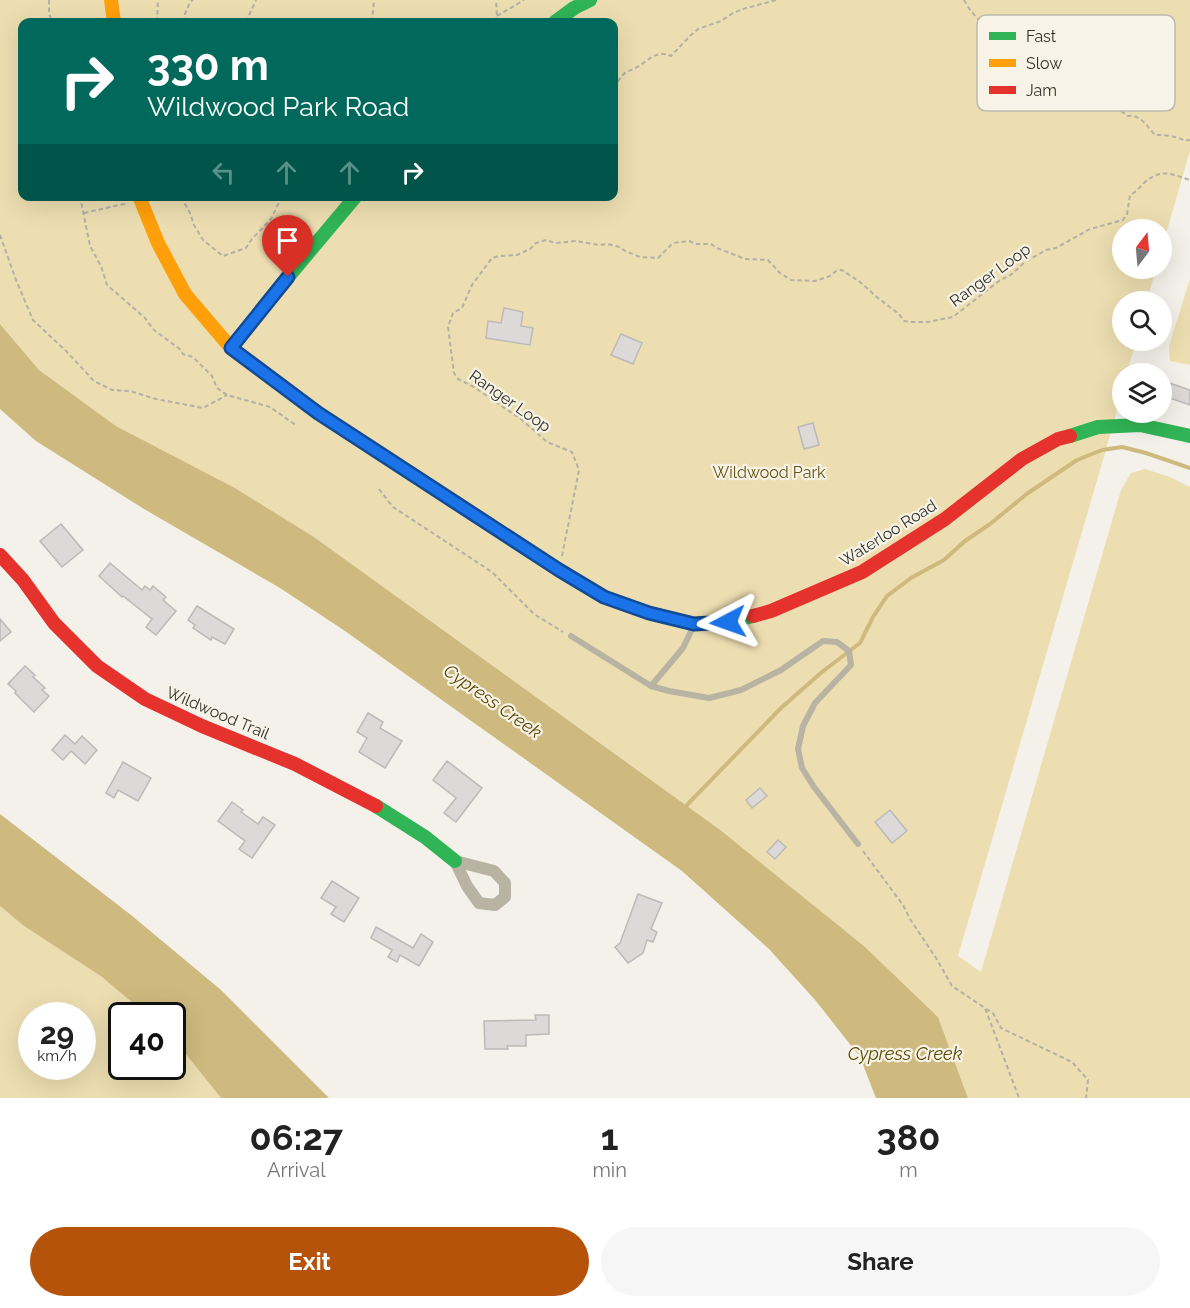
<!DOCTYPE html>
<html lang="en">
<head>
<meta charset="utf-8">
<style>
	body { margin:0; font-family:Raleway,sans-serif; background:#f6f6f6; color:#222; height:100vh; display:flex; flex-direction:column; font-size:22px; white-space:nowrap }
	* { box-sizing:border-box; margin:0 }
	p { font-size:20px; color:#767676 }
	.icon { flex:none; width:33px; height:33px; fill:none; stroke:currentColor; stroke-width:2; stroke-linecap:round; stroke-linejoin:round }
	.map { position:relative; height:1098px; overflow:hidden }
	.sheet { display:flex; flex-direction:column; background:#fff; flex:1 }
	.sheet>* { flex:none }
	.guide { position:absolute; left:18px; top:18px; width:600px; height:183px; border-radius:12px; box-shadow:0 6px 24px #0002; background:#00695c; color:#fff; overflow:hidden }
	.needle { width:39px; rotate:16deg }
	.tools { position:absolute; left:1112px; top:219px; display:grid; gap:12px }
	.tools a { display:grid; place-items:center; width:60px; height:60px; border-radius:50%; background:#fff; box-shadow:0 6px 24px #0002; font-size:30px }
	.speed { position:absolute; left:18px; top:1002px; display:flex; gap:12px; font-size:30px; font-weight:700; text-align:center }
	.speed>* { display:grid; place-content:center; width:78px; height:78px; border-radius:50%; background:#fff; box-shadow:0 6px 24px #0002; line-height:1 }
	.speed small { font-size:15px; font-weight:400 }
	.speed .limit { border:3px solid #111; border-radius:9px; background:#fff; color:#111 }
	.pin { position:absolute; display:grid; place-items:center; width:51px; height:51px; color:#fff; margin:-62px -26px; border-radius:50% 50% 50% 0; rotate:-45deg; box-shadow:0 0 6px #0007 }
	.pin .icon { rotate:45deg }
	.me { position:absolute; width:66px; margin:-33px; rotate:266deg; stroke-linejoin:round; filter:drop-shadow(0 0 4px #0008) }
	.turn { display:flex; align-items:center; gap:21px; height:126px; padding:0 30px; font-size:27px }
	.turn .icon { width:78px; height:78px; stroke-width:2.5 }
	.turn b { display:block; font-size:42px; line-height:51px }
	.lanes { display:flex; align-items:center; height:57px; padding:0 30px; background:#0003; justify-content:center; gap:30px; direction:ltr }
	.lanes .off { opacity:.35 }
	.eta { display:flex; justify-content:space-evenly; align-items:center; height:102px; text-align:center }
	.eta b { font-size:36px; font-weight:700; line-height:42px }
	.button { display:flex; gap:12px; margin-top:auto; padding:12px 30px }
	.button a { flex:1; height:69px; border-radius:36px; background:#b45309; color:#fff; font-size:24px; font-weight:700; line-height:69px; text-align:center }
	.button a+a { background:#f6f6f6; color:#222 }
	.map>svg:first-child { display:block }
</style>
</head>
<body>
<div class="map">
<svg width="1190" height="1098" viewBox="0 0 1190 1098">
	<rect width="100%" height="100%" fill="#f4f1ea"/>
	<g fill="#eddeb1" fill-rule="evenodd">
		<path d="M0 0H1190V151L1161 251V230H1122V268L1156 269 1147 301 1122 302V340L1136 341 1127 373 1122 374V392L1105 453 958 956 981 972 1121 490 1131 473 1145 469 1170 477 1190 487V1098H968L938 1017 864 946 719 829 314 537 235 488 116 426 39 370 0 324ZM22 22H614V196H22Z"/>
		<polygon points="1190,279 1190,365 1170,361 1169,346"/>
		<path d="M0 906 24 926 102 977 147 1015 122 1016V1066H172L173 1038 221 1098H0ZM32 1016H82V1066H32Z"/>
	</g>
	<g fill="#ceba7e">
		<polygon points="0,324 39,370 116,426 235,488 314,537 719,829 864,946 938,1017 968,1098 876,1098 860,1057 816,1001 769,949 682,871 345,631 280,588 144,509 36,441 0,409"/>
		<polygon points="0,814 131,915 221,990 329,1098 221,1098 173,1038 172,1016 147,1015 102,977 24,926 0,906"/>
	</g>
	<g fill="none" stroke-linecap="round" stroke-linejoin="round">
		<polyline stroke="#ceba7e" stroke-width="4" points="685,807 781,708 822,672 860,643 873,617 887,596 911,578 944,560 965,541 990,524 1028,493 1077,460 1102,450 1122,447 1146,453 1190,468"/>
	</g>
	<g fill="#dcd9d8" stroke="#bcbab8" stroke-width="1.5">
		<polygon points="504,308 523,312 521,326 533,328 530,345 486,338 488,321 501,323"/>
		<polygon points="621,334 642,343 633,364 611,355"/>
		<polygon points="1161,380 1190,390 1190,405 1161,395"/>
		<polygon points="813,423 819,445 804,449 798,427"/>
		<polygon points="61,524 83,550 62,567 40,541"/>
		<polygon points="110,563 142,590 145,586 150,590 153,586 166,597 163,600 176,611 156,635 146,627 152,619 123,596 122,597 99,576"/>
		<polygon points="197,606 234,629 225,644 212,637 211,640 193,628 195,625 188,620"/>
		<polygon points="0,619 11,632 0,641"/>
		<polygon points="25,666 35,675 33,677 45,688 42,690 49,696 34,712 15,693 16,691 8,684"/>
		<polygon points="368,713 383,722 380,728 402,741 385,768 359,752 367,738 357,732"/>
		<polygon points="65,735 75,744 82,736 97,750 85,764 71,751 63,760 52,750"/>
		<polygon points="447,761 482,788 456,822 444,813 456,798 433,780"/>
		<polygon points="123,762 151,778 138,801 118,790 114,798 106,793"/>
		<polygon points="760,788 767,796 752,808 746,800"/>
		<polygon points="232,802 243,810 241,812 258,824 263,817 275,825 252,858 239,849 245,841 218,821"/>
		<polygon points="890,810 907,831 892,843 875,822"/>
		<polygon points="778,840 786,847 775,859 767,852"/>
		<polygon points="332,881 359,898 344,922 331,914 336,907 321,898"/>
		<polygon points="638,894 662,903 651,929 657,932 653,942 647,940 643,953 628,963 615,947 620,943"/>
		<polygon points="376,927 413,948 421,934 433,942 419,966 400,955 397,962 388,957 392,950 371,938"/>
		<polygon points="535,1015 549,1015 549,1034 526,1035 526,1046 507,1046 508,1049 485,1049 484,1021 536,1020"/>
	</g>
	<g fill="none" stroke-linecap="round" stroke-linejoin="round">
		<g stroke="#b4b0a4" stroke-width="2" stroke-dasharray="4.5 3" stroke-linecap="butt">
			<polyline points="49,0 49,14 52,22"/>
			<path d="M964 0 970 10 978 19 995 24 1007 25 1013 31 1016 44 1023 53 1041 62 1048 63 1060 71 1081 79 1096 89 1104 95 1111 104 1128 116C1140 114 1147 126 1155 135 1160 135 1165 135 1170 136 1178 137 1182 141 1190 140"/>
			<polyline points="497,16 524,0"/>
			<polyline points="157,22 158,0"/>
			<polyline points="187,22 185,14 190,2 193,0"/>
			<polyline points="246,22 256,0"/>
			<polyline points="372,22 374,0"/>
			<polyline points="495,22 497,16 496,0"/>
			<path d="M614 88C617 83 621 76 626 72 628 71 634 69 635 68 648 62 655 49 671 56L690 36 698 29 721 21 733 13 743 9 776 0"/>
			<polyline points="80,196 90,246 101,266 107,285 144,317 154,330 181,350 183,354 193,357 212,376 217,388 227,395 270,407 297,426"/>
			<polyline points="184,196 185,204 190,213 194,225 203,240 223,256 246,248 252,239 271,219 282,196"/>
			<polyline points="84,213 128,203"/>
			<polyline points="0,235 16,280 33,320 66,351 94,381 112,390 130,391 156,399 203,408 227,395"/>
			<polyline points="379,489 393,507 492,572 534,614 563,632"/>
			<path d="M562 556 579 470 572 452 547 442 522 420 474 387 458 379 454 373 448 327 453 313 462 308 472 285 492 258 499 256 517 255 530 249 536 243 546 240 555 243 576 241 599 245 607 244 620 247 625 251 640 257 658 258 673 243 689 241 697 244H711L717 248 745 259 768 260 780 273 791 280 815 281 830 276 836 271 842 270 860 282 878 298 899 314 904 321 912 322H928L953 317 999 281 1012 274 1025 262 1046 250 1056 248 1090 229 1123 220 1127 214 1130 195C1136 192 1140 187 1145 182 1162 168 1171 174 1190 180"/>
			<polyline points="863,851 903,905 910,919 936,958 952,986 985,1008 1019,1098"/>
			<polyline points="986,1009 993,1013 1001,1028 1072,1062 1088,1080 1086,1098"/>
		</g>
		<g stroke="#b8b3a3" stroke-width="6">
			<polyline points="693,627 683,648 651,686 669,691 709,698 741,690 781,670 823,641 837,642 849,651 851,665 815,703 803,726 798,749 802,768 814,787 858,844"/>
			<polyline points="571,636 651,686"/>
		</g>
		<polygon stroke="#b8b3a3" stroke-width="12" points="455,861 494,871 505,883 505,897 495,905 479,903 467,886"/>
		<g stroke="#30b455" stroke-width="14">
			<polyline points="555,22 574,8 590,0"/>
			<polyline points="231,348 288,277 356,196"/>
			<polyline points="1070,436 1098,427 1140,425 1190,436"/>
			<polyline points="387,458 559,570 604,597 649,613 694,624 728,622 753,616"/>
			<polyline points="376,806 425,837 455,861"/>
		</g>
		<g stroke="#ff9f0a" stroke-width="14">
			<polyline points="111,0 114,22"/>
			<polyline points="139,196 158,243 185,294 231,348 318,413 387,458"/>
		</g>
		<g stroke="#e5322d" stroke-width="14">
			<polyline points="0,555 23,580 54,623 97,666 145,699 202,726 295,764 376,806"/>
			<polyline points="753,616 771,611 862,572 945,519 1022,459 1058,439 1070,436"/>
		</g>
	</g>
	<g fill="none" stroke-linecap="round" stroke-linejoin="round">
		<g stroke="#114b97" stroke-width="15">
			<polyline id="route" points="288,277 231,348 318,413 559,570 604,597 649,613 694,624 728,622"/>
		</g>
		<use href="#route" stroke="#1a73e8" stroke-width="10"/>
	</g>
	<g text-anchor="middle" dominant-baseline="central" stroke-width="4.5" stroke-linejoin="round" paint-order="stroke">
		<g font-size="16" fill="#32312c" stroke="#f7f3e7">
			<text transform="translate(990 275) rotate(-36)">Ranger Loop</text>
			<text transform="translate(510 401) rotate(35)">Ranger Loop</text>
			<text transform="translate(888 533) rotate(-32)">Waterloo Road</text>
			<text transform="translate(218 713) rotate(23)">Wildwood Trail</text>
		</g>
		<g font-size="16" fill="#665313" stroke="#f7f3e7">
			<text x="769" y="472">Wildwood Park</text>
		</g>
		<g font-size="18" font-style="italic" fill="#5b4802" stroke="#f7f3e7">
			<text transform="translate(493 701) rotate(35)">Cypress Creek</text>
			<text x="905" y="1053">Cypress Creek</text>
		</g>
	</g>
	<rect x="977" y="15" width="198" height="96" rx="9" fill="#f7f3e7" stroke="#bcb9af" stroke-width="1.5"/>
	<rect x="989" y="32" width="27" height="8" fill="#30b455"/>
	<rect x="989" y="59" width="27" height="8" fill="#ff9f0a"/>
	<rect x="989" y="86" width="27" height="8" fill="#e5322d"/>
	<g font-size="16" fill="#32312c">
		<text x="1026" y="42">Fast</text>
		<text x="1026" y="69">Slow</text>
		<text x="1026" y="96">Jam</text>
	</g>
</svg>
<div class="tools">
<a><svg class="needle" viewBox="-14 -14 28 28"><path d="M0-13l5 13h-10z" fill="#e53935"/><path d="M0 13l5-13h-10z" fill="#767676"/></svg></a>
<a><svg class="icon" aria-label="search" viewBox="0 0 24 24"><circle cx="10" cy="10" r="6"/><path d="M15 15l6 6"/></svg></a>
<a><svg class="icon" aria-label="layers" viewBox="0 0 24 24"><path d="M12 4l9 5-9 5-9-5zM3 14l9 5 9-5"/></svg></a>
</div>
<div class="speed"><div>29<small>km/h</small></div><div class="limit">40</div></div>
<div class="pin" style="left:288px;top:277px;background:#d93025"><svg class="icon" aria-label="arrive" viewBox="0 0 24 24"><path d="M6 21V4h12l-3 4 3 4H6"/></svg></div>
<svg class="me" style="left:728px;top:622px" viewBox="-20 -20 40 40"><path d="M0-17L14 15 0 8-14 15z" fill="#1a73e8" stroke="#fff" stroke-width="4"/></svg>
<div class="guide">
<div class="turn"><svg class="icon" aria-label="right" viewBox="0 0 24 24"><path d="M7 20v-9h11M14 6l5 5-5 5"/></svg><div><b>330 m</b>Wildwood Park Road</div></div>
<div class="lanes"><svg class="icon off" aria-label="left" viewBox="0 0 24 24"><path d="M17 20v-9H6M10 6l-5 5 5 5"/></svg><svg class="icon off" aria-label="ahead" viewBox="0 0 24 24"><path d="M12 20V5M6 11l6-6 6 6"/></svg><svg class="icon off" aria-label="ahead" viewBox="0 0 24 24"><path d="M12 20V5M6 11l6-6 6 6"/></svg><svg class="icon" aria-label="right" viewBox="0 0 24 24"><path d="M7 20v-9h11M14 6l5 5-5 5"/></svg></div>
</div>
</div>
<section class="sheet">
<div class="eta">
<div><b>06:27</b><p>Arrival</p></div>
<div><b>1</b><p>min</p></div>
<div><b>380</b><p>m</p></div>
</div>
<div class="button"><a>Exit</a><a>Share</a></div>
</section>
</body>
</html>
